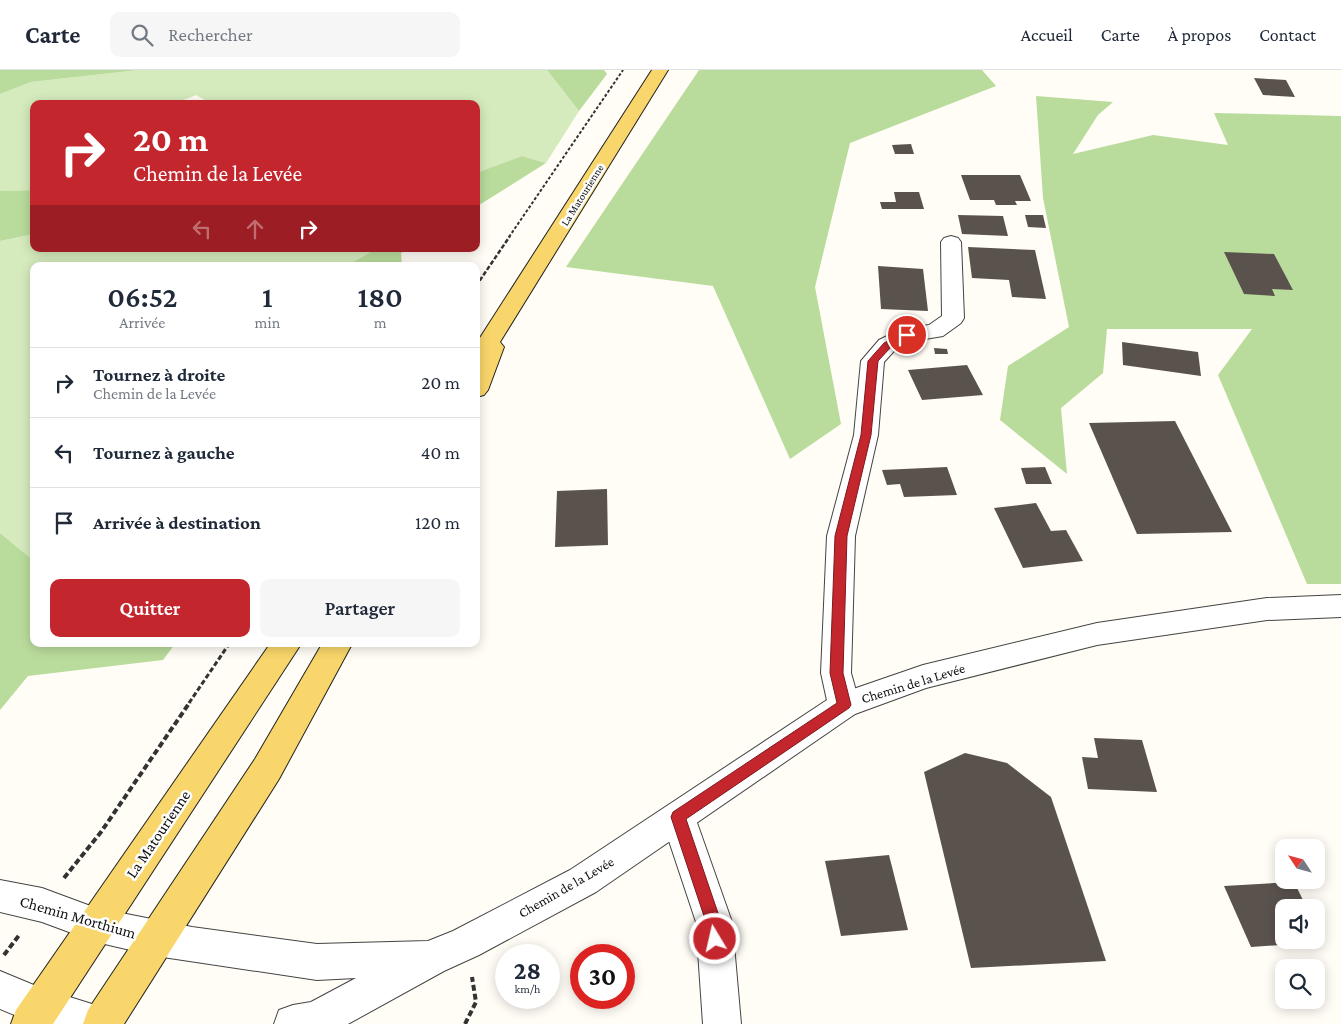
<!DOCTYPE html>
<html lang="fr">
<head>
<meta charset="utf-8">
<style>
	body { margin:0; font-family:"Crimson Pro",serif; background:#f6f6f7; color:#1f2937; height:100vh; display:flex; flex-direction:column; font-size:19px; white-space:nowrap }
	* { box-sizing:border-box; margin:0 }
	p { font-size:16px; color:#747a83 }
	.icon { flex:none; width:28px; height:28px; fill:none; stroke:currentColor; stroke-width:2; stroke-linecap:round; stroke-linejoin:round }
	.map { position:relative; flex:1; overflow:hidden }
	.panel { position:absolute; left:30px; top:192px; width:450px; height:385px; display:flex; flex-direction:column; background:#fff; border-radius:10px; box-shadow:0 2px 12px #0003 }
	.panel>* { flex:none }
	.banner { position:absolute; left:30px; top:30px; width:450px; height:152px; border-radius:10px; box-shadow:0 2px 12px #0003; background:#c4262e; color:#fff; overflow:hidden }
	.needle { width:32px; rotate:306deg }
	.fabs { position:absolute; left:1275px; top:769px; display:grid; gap:10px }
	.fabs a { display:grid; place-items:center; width:50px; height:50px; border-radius:10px; background:#fff; box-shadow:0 2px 12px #0003; font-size:25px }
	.speed { position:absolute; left:495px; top:874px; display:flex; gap:10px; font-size:25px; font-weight:700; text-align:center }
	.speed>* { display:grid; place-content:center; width:65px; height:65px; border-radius:50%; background:#fff; box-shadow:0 2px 12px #0003; line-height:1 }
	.speed small { font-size:12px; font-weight:400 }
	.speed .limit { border:8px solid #d22; background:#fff; color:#111 }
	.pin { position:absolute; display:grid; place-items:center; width:42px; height:42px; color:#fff; margin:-21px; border:2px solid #fff; border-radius:50%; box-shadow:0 1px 5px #0007 }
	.me { position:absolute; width:55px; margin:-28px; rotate:351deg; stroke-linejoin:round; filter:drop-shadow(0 0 4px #0008) }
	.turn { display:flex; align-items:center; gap:18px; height:105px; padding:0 20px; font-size:22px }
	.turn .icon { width:65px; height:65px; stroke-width:2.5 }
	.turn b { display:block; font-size:35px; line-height:42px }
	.lanes { display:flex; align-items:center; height:48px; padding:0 20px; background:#0003; justify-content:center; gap:25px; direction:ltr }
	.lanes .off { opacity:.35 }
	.eta { display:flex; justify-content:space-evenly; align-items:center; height:85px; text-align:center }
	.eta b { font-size:30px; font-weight:600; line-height:35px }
	.primary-button { display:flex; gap:10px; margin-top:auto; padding:10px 20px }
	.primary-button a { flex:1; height:58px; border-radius:10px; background:#c4262e; color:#fff; font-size:20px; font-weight:600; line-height:58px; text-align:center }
	.primary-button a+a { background:#f6f6f7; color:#1f2937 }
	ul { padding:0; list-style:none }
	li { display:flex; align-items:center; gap:15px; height:70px; padding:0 20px; border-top:1px solid #e0e1e3 }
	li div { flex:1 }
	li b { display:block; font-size:19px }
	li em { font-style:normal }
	header { display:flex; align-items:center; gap:30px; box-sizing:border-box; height:70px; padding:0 25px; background:#fff; border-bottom:1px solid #e0e1e3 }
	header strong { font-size:24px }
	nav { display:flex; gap:28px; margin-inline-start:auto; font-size:18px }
	.search { width:350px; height:45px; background:#f6f6f7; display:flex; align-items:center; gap:12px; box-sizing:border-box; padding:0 18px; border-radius:10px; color:#747a83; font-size:19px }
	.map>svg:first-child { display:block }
</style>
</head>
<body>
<header>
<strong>Carte</strong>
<div class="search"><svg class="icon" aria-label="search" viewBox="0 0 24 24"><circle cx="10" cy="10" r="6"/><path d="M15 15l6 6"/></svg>Rechercher</div>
<nav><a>Accueil</a><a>Carte</a><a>À propos</a><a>Contact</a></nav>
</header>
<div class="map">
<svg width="1341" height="954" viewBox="0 0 1341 954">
	<rect width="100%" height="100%" fill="#fffdf5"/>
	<g fill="#d5ebbd">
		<polygon points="139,0 547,0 579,41 546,93 522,86 476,103 476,34 212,34 196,25 174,34 34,34 34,120 0,121 0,24 31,12"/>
		<polygon points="34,164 34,179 376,179 346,196 34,196 34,491 0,463 0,171"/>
	</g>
	<g fill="#b9dc9c">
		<polygon points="0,0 139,0 31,12 0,24"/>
		<polygon points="547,0 604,0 607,4 579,41"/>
		<polygon points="699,0 982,0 996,16 850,73 815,217 841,354 790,389 713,216 566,197"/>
		<polygon points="1036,26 1113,32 1098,45 1073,84 1153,65 1228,75 1214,43 1341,46 1341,514 1307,514 1218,305 1252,259 1107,259 1103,303 1061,338 1067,404 1000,350 1008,296 1069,257 1043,128"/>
		<polygon points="522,86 546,93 476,137 476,103"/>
		<polygon points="34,120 34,164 0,171 0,121"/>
		<polygon points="376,179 408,179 401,183 402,196 346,196"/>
		<polygon points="0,463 34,491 34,574 175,574 163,590 28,606 0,640"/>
	</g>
	<g fill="#5a524d">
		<polygon points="1254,8 1286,10 1295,27 1263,25"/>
		<polygon points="911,74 914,84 895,84 892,75"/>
		<polygon points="961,105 1020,105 1031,131 1015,131 1017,135 996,135 994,130 970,130"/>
		<polygon points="894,122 919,122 924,139 882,139 880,132 896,132"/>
		<polygon points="958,145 1003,146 1008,166 962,164"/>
		<polygon points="1025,145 1043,145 1046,158 1028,157"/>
		<polygon points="968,177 1035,180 1046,229 1012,227 1009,210 972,208"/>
		<polygon points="1224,182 1274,184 1293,220 1272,219 1275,226 1244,224"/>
		<polygon points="878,196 923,199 928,241 881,239"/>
		<polygon points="1122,272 1198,282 1201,306 1123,295"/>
		<polygon points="934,278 947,279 948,284 935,284"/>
		<polygon points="967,295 983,325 922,330 908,300"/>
		<polygon points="1175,351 1232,462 1137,464 1089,353"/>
		<polygon points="947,397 957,425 904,427 900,414 887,415 882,400"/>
		<polygon points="1045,397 1052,414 1026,414 1021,398"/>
		<polygon points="607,419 608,475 555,477 557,421"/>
		<polygon points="1036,433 1051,461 1066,460 1083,491 1023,498 994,438"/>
		<polygon points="1094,668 1142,670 1157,722 1088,719 1082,687 1098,688"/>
		<polygon points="965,683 1007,693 1051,727 1106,891 971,898 924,702"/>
		<polygon points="889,785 908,860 841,866 825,791"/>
		<polygon points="1294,812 1307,838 1284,838 1284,870 1316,870 1316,857 1323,872 1251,877 1224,816"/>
	</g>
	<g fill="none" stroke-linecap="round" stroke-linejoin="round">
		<g stroke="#444" stroke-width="2">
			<g id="minor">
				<polygon points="951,166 958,168 961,172 964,248 961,253 943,266 913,271 895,280 884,292 878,365 855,466 851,603 860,635 855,644 844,648 833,644 828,635 821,603 827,466 854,365 861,291 879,270 899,260 929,255 942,246 941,172 944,168"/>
				<polygon points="678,732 690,737 695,747 732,852 741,954 703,954 696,852 661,747 666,737"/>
			</g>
		</g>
		<g stroke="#444" stroke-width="2">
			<g id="tertiary">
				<polygon points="1341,525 1341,547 1267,550 1097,575 926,618 855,644 596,822 479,885 444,901 348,954 274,954 279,940 293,935 311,932 356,908 317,910 156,886 96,872 42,852 0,842 0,810 42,818 96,838 192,857 317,874 428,871 453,861 570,800 833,626 923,595 1097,553 1267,528"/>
				<polygon points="0,901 41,918 111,940 116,954 36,954 0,939"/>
			</g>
		</g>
		<g stroke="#222" stroke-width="2">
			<g id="primary">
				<polygon points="652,0 668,0 500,272 504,277 488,320 484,325 476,327 476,274"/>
				<polygon points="270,574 301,574 53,954 11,954 16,940"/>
				<polygon points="322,574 352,574 279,709 124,954 83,954 88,940 255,689"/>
			</g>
		</g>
		<polyline stroke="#333" stroke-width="2" stroke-dasharray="3 2" stroke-linecap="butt" points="509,167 623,0"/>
		<polyline stroke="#333" stroke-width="2.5" stroke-dasharray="4.5 2" stroke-linecap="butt" points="476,216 510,166"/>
		<polyline stroke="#333" stroke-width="3" stroke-dasharray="5 2.5" stroke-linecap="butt" points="189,633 229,574"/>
		<g stroke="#333" stroke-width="4" stroke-dasharray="6 3" stroke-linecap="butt">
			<polyline points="64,808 101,762 190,632"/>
			<polyline points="4,885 20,864"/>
			<polyline points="465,954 476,932 472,907"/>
		</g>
		<use href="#minor" fill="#fff" fill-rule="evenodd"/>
		<use href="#tertiary" fill="#fff" fill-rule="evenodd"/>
		<use href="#primary" fill="#f9d66b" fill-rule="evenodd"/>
	</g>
	<polygon fill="#c4262e" stroke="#7f191e" points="907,262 910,263 910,267 891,277 878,291 871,365 847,466 843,603 851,635 849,638 686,749 721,852 723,869 721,874 715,876 710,874 706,852 671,747 673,742 837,633 830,603 835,466 861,365 868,291 884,273"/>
	<g text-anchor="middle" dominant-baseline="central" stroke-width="5" stroke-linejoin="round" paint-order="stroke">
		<g font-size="11" fill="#111" stroke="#fff">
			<text transform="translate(582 125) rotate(-58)">La Matourienne</text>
		</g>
		<g font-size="14" fill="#111" stroke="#fff">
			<text transform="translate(913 613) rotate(-17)">Chemin de la Levée</text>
			<text transform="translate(566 817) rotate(-30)">Chemin de la Levée</text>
		</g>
		<g font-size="16" fill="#111" stroke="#fff">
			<text transform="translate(158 764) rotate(-56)">La Matourienne</text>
			<text transform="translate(78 847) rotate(16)">Chemin Morthium</text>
		</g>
	</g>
</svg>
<div class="fabs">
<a><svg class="needle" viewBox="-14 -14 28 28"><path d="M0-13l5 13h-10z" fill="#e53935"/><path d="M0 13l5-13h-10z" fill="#747a83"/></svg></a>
<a><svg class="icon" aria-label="sound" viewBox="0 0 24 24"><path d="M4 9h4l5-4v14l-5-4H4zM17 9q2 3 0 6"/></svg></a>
<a><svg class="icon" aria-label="search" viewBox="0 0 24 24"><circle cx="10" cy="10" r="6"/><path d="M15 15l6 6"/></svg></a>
</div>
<div class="speed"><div>28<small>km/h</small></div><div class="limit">30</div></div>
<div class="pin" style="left:907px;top:265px;background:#d93025"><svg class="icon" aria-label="arrive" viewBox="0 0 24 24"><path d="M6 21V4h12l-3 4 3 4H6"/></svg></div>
<svg class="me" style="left:715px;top:869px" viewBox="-20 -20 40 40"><circle r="17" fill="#c4262e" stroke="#fff" stroke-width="3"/><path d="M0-11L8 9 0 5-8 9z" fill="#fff"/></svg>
<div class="banner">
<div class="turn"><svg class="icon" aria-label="right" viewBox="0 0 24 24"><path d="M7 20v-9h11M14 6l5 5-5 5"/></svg><div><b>20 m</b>Chemin de la Levée</div></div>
<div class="lanes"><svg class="icon off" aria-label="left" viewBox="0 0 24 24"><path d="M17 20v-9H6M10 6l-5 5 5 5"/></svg><svg class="icon off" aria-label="ahead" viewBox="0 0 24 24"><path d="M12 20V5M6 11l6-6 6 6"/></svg><svg class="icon" aria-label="right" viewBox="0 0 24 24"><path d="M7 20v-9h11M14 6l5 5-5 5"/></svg></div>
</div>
<section class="panel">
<div class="eta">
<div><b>06:52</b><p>Arrivée</p></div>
<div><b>1</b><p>min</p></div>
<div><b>180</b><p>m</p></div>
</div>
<ul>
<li><svg class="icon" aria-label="right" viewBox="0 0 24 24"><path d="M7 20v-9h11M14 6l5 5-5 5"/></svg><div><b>Tournez à droite</b><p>Chemin de la Levée</p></div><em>20 m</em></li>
<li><svg class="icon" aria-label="left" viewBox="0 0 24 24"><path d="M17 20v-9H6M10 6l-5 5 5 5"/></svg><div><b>Tournez à gauche</b></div><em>40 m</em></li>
<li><svg class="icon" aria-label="arrive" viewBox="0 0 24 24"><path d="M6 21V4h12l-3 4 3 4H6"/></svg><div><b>Arrivée à destination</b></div><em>120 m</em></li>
</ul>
<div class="primary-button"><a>Quitter</a><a>Partager</a></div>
</section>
</div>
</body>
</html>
